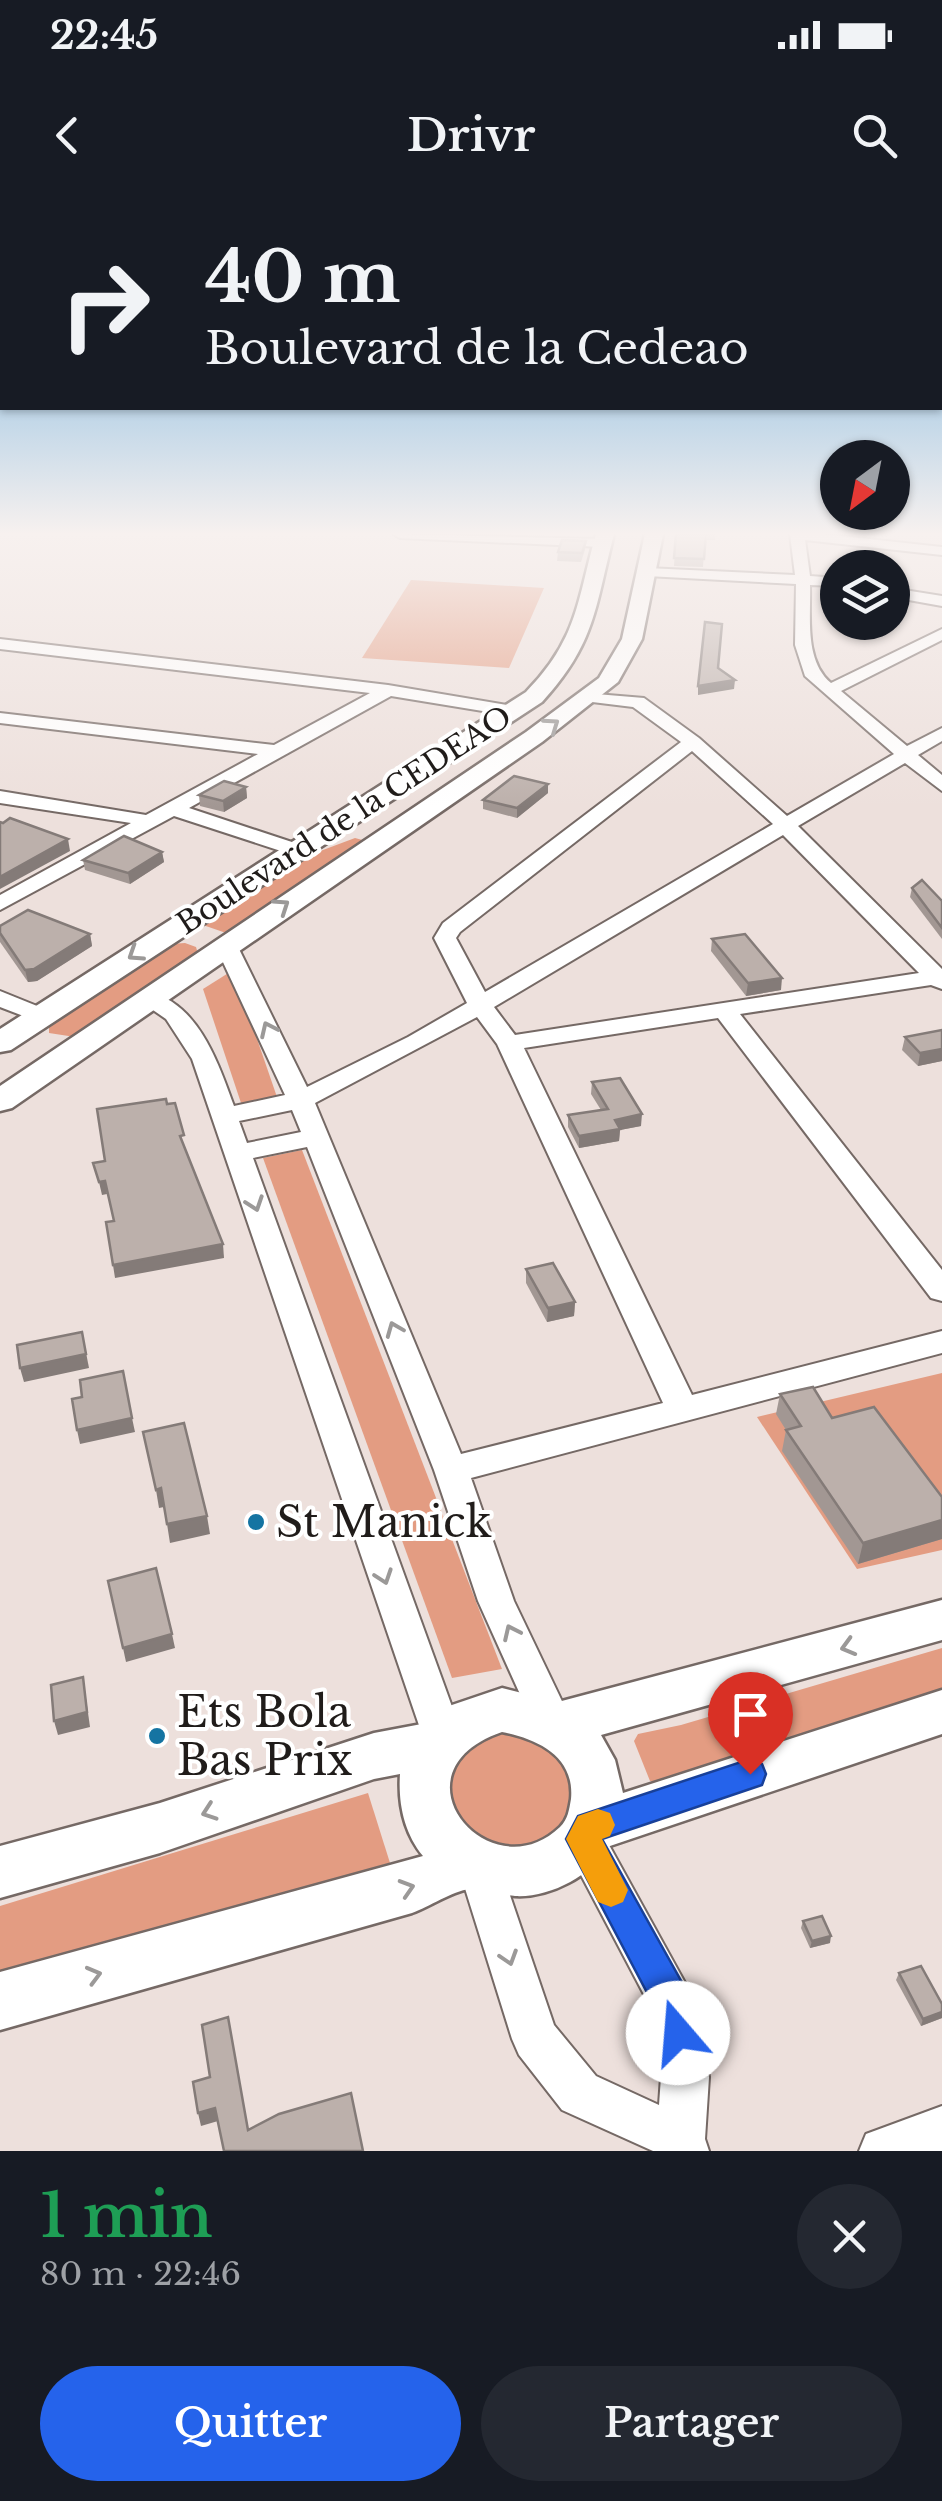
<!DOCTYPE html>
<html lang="fr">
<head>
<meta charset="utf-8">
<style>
	body { margin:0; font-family:"Libre Baskerville",serif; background:#242831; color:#f1f3f6; height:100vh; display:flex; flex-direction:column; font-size:38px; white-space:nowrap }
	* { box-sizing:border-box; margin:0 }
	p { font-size:32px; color:#9ea1a6 }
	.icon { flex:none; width:55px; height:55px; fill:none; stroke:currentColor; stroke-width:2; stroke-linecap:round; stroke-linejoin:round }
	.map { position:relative; height:1951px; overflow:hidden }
	.panel { display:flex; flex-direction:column; background:#171b24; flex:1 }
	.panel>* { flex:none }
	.hud { position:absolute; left:0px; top:0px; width:942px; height:210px; box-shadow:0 2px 8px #0004; background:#171b24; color:#f1f3f6; overflow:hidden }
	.needle { width:65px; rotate:212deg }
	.buttons { position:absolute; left:820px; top:240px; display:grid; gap:20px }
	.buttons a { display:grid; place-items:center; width:90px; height:90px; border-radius:50%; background:#171b24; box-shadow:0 2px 8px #0004; font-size:50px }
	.pin { position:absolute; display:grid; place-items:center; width:85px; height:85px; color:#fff; margin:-102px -42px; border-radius:50% 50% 50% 0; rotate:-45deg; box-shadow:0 0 10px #0007 }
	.pin .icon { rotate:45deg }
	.me { position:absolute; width:110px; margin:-55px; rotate:342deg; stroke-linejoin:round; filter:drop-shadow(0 0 8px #0008) }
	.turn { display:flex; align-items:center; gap:35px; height:210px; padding:0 40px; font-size:45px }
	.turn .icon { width:130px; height:130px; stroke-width:2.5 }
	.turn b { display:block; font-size:70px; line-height:85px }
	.round { display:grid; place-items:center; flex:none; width:105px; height:105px; border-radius:52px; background:#242831 }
	.head { display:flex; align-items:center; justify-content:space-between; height:170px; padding:0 40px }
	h1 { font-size:60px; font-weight:600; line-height:75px; color:#1e9e55 }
	.primary-button { display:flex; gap:20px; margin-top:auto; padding:20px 40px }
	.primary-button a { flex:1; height:115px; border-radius:60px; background:#2563eb; color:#fff; font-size:40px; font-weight:600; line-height:115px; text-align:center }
	.primary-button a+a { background:#242831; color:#f1f3f6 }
	.status { display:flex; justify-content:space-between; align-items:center; height:70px; padding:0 50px; background:#171b24; direction:ltr }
	.status svg { height:28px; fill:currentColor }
	header { display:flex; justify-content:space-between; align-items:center; height:130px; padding:0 40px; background:#171b24; font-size:45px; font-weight:600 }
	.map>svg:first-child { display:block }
</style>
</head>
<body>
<div class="status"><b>22:45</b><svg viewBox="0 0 49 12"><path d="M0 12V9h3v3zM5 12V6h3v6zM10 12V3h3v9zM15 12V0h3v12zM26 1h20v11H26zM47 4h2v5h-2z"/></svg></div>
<header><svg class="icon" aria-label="back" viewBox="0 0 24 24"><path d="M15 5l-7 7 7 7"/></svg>Drivr<svg class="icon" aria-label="search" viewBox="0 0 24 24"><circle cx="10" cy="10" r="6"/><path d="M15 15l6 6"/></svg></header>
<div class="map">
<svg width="942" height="1951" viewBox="0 0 942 1951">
	<rect width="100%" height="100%" fill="#ede0dc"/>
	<g fill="#e39c82">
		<polygon points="411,380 544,388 509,468 362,458"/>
		<polygon points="355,638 366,641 229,734 200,724 299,659"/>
		<polygon points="185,743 196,747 198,754 75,837 49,833 49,824 170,744"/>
		<polygon points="230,772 234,772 277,897 241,903 203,789"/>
		<polygon points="302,950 502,1469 452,1478 263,958"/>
		<polygon points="942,1173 942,1350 857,1369 757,1217"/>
		<polygon points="942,1448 942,1497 659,1582 650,1581 634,1541 638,1534 681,1525"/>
		<polygon points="503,1526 557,1543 580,1591 556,1639 498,1652 450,1619 445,1566"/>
		<polygon points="368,1593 390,1663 0,1772 0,1706"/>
	</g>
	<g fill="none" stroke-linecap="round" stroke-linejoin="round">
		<g stroke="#756965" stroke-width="4">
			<g id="minor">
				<polygon points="393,334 602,339 609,343 602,347 400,338"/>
				<path d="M790 334H822L942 347V355L805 340 810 376 838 378V386L810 385C811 417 804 460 831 483L942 429V440L841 491 907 546 942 528V541L918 555 942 575V591L905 563 798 626 942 769V789L931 785 740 814 942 1070V1101L931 1098 718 818 524 848 692 1195 942 1131V1153L471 1278 514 1401 571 1520 565 1532 551 1537 537 1532 478 1401 434 1270 307 947 253 958 463 1537 457 1549 443 1555 429 1549 423 1537 192 859 166 819 137 799 149 792C199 804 218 863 234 906L285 895 215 745 218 740H234L237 745 307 887 408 837 467 803 434 738 443 723 681 542 633 507 584 501V493L644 498 699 538 787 616 894 554 805 476 795 445 796 384 647 376 640 372 647 368 795 375ZM692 551 773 624 485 792 456 738 460 732ZM783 635 919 773 515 835 494 807ZM477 817 497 844 663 1203 461 1254 315 903ZM292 910 301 932 247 943 239 921Z"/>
				<polygon points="892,388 942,396 942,406 892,397"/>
				<polygon points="0,439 388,485 513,506 522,511 513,516 391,496 189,608 301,645 301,653 287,653 174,616 0,710 0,695 131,623 0,603 0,591 146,615 258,554 0,523 0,513 274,545 370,493 0,449"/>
				<polygon points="0,791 47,810 51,815 39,822 0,807"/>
				<polygon points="583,1619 598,1625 694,1799 709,1877 705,1939 709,1951 653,1951 562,1910 519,1855 512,1839 458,1666 464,1652 479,1646 494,1652 500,1666 554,1825 596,1876 659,1905 661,1877 649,1804 562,1639 568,1625"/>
				<polygon points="942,1906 942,1951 859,1951 866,1934"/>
			</g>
		</g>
		<g stroke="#756965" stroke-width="5">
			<g id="major">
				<path d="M596 334H614C595 407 596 443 542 502L11 850 0 852V829L526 492C578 439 577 401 596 334Z"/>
				<polygon points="645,334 663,334 642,439 618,482 542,542 12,908 0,911 0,886 526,532 599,478 622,439"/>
				<path d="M942 1400V1440L601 1535 615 1560 623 1593 942 1490V1534L607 1647C592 1676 549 1698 515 1696 504 1696 477 1688 470 1689 452 1691 429 1707 412 1713L0 1830V1772L423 1656C404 1633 398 1603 400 1574L374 1579 160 1653 0 1698V1646L160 1603 374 1533 427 1523 446 1507 502 1488 558 1502ZM502 1532C537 1539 575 1556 571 1599 569 1610 568 1619 560 1627 490 1694 386 1572 502 1532Z"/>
			</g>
		</g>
		<use href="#minor" fill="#fff" fill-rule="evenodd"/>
		<use href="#major" fill="#fff" fill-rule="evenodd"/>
	</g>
	<g fill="#a29793">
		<polygon points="676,334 715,334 715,340 705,340 703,367 674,366"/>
		<polygon points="586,341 585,350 581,362 557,361 558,352"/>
		<polygon points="246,587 247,598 224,612 200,606 199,595"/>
		<polygon points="548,593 517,618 483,609 483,600"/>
		<polygon points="162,652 164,662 130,684 85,670 83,660"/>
		<polygon points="912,688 942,701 942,739 910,697"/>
		<polygon points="0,726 90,734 92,746 37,781 28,782 0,742"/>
		<polygon points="712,739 781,790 746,796 711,751"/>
		<polygon points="942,830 942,861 918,866 902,850 905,837"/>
		<polygon points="592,882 641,926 620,930 619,941 579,948 568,927 568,915 601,910 591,894"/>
		<polygon points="526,1069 575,1102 574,1116 547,1122 526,1083"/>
		<polygon points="780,1194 832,1218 942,1297 942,1339 858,1364 782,1251 786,1230 776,1214"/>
		<polygon points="803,1721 830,1743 810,1748 801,1728"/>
		<polygon points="899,1773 942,1804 942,1818 921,1826 896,1780"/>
	</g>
	<g fill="#847b78">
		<polygon points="735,480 734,489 698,495 698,486"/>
		<polygon points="548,584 548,593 517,618 517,608"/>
		<polygon points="246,587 247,598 224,612 223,601"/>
		<polygon points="68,639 70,651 0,689 0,677"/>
		<polygon points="162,652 164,662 130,684 128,673"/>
		<polygon points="90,734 92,746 37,781 28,782 25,770"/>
		<polygon points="782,778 781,790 746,796 748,783"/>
		<polygon points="942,849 942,861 918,866 920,853"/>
		<polygon points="642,914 641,926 620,930 619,941 579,948 579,936 615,920"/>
		<polygon points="105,981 107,994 102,995 99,982"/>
		<polygon points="223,1044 224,1058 115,1078 113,1065"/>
		<polygon points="575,1102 574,1116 547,1122 548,1108"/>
		<polygon points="82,1132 89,1168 24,1182 20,1168"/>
		<polygon points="132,1218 135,1232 80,1244 77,1230"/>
		<polygon points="161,1288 164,1307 159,1308 156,1290"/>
		<polygon points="207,1316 210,1334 170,1343 167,1324"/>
		<polygon points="942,1320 942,1339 858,1364 863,1343"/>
		<polygon points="172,1434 175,1448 126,1462 123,1448"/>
		<polygon points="83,1477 90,1527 58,1535 54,1521"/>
		<polygon points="831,1736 830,1743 810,1748 812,1741"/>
		<polygon points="942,1812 942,1818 921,1826 923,1819"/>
		<polygon points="215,1908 218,1921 201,1926 198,1913"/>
	</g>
	<g fill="#bcb0ab" stroke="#847b78" stroke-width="2.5">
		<polygon points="676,334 706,334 704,359 674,358"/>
		<polygon points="562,340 586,341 582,353 558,352"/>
		<polygon points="705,422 722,424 718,468 735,480 698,486"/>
		<polygon points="514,576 548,584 517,608 483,600"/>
		<polygon points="224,581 246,587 223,601 199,595"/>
		<polygon points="10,618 68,639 0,677 0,622 3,623"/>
		<polygon points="124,636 162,652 128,673 83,660"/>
		<polygon points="922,680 942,701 942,728 912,688"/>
		<polygon points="28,710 90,734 34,769 25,770 0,733 0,726"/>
		<polygon points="745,734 782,778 748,783 712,739"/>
		<polygon points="942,830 942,849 920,853 905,837"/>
		<polygon points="620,878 642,914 615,920 620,929 579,936 568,915 608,909 592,882"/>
		<polygon points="166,899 167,904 175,903 184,935 180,936 223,1044 113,1065 106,1022 114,1021 105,981 99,982 93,963 105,961 97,909"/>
		<polygon points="553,1063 575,1102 548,1108 526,1069"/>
		<polygon points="82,1132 86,1154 20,1168 17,1145"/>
		<polygon points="123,1171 132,1218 77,1230 72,1199 82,1197 80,1180"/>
		<polygon points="813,1187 832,1218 874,1207 942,1297 942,1320 863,1343 786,1230 801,1226 780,1194"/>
		<polygon points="184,1223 207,1316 167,1324 161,1288 156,1290 143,1232"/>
		<polygon points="156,1368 172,1434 123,1448 108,1381"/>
		<polygon points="83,1477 87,1512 54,1521 51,1485"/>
		<polygon points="822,1716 831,1736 812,1741 803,1721"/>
		<polygon points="921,1766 942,1804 942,1812 923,1819 899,1773"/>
		<polygon points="228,1817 248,1930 279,1914 351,1893 363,1951 224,1951 215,1908 198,1913 193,1882 210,1877 202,1825"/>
	</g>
	<defs><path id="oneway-chevron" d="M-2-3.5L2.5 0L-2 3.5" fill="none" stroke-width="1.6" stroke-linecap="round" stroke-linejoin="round" transform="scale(2.5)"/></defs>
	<g stroke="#9b9998">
		<use href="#oneway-chevron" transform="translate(552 525) rotate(-35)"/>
		<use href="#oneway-chevron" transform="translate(282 706) rotate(-34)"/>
		<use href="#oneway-chevron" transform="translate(135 754) rotate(147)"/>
		<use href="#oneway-chevron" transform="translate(268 829) rotate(-115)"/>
		<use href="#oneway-chevron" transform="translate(255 1004) rotate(71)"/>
		<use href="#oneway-chevron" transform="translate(394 1129) rotate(-112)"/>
		<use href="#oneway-chevron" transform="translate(384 1377) rotate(71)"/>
		<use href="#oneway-chevron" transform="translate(511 1432) rotate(-115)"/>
		<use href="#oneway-chevron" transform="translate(848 1447) rotate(164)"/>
		<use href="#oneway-chevron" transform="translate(209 1612) rotate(161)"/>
		<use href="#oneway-chevron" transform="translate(407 1688) rotate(-17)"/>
		<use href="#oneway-chevron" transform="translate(509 1758) rotate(72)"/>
		<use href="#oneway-chevron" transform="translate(94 1775) rotate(-15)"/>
	</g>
	<linearGradient id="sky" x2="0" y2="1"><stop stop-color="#5ea7db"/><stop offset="0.55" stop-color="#f7f1ef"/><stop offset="1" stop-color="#f7f1ef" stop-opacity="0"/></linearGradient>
	<rect width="942" height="607" fill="url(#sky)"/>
	<polygon fill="#2563eb" stroke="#184099" stroke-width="2.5" points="750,1559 762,1564 766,1574 762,1585 602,1639 684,1786 697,1833 692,1846 678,1852 665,1846 653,1804 566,1639 578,1616"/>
	<polygon fill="#f59e0b" points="598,1609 610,1613 615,1625 610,1636 602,1639 628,1690 623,1702 611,1707 598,1702 566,1639 578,1616"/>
	<g fill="#1574a2" stroke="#fff" stroke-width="4">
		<circle cx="256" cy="1322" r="10"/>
		<circle cx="157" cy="1536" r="10"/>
	</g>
	<g text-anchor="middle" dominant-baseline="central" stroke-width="8" stroke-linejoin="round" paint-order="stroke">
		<g font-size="30" fill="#201c1a" stroke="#fff">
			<text transform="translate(344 620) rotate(-33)">Boulevard de la CEDEAO</text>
		</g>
		<g font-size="42" fill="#201c1a" stroke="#fff" text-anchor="start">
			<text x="276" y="1322">St Manick</text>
			<text x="177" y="1512">Ets Bola<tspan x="177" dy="48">Bas Prix</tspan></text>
		</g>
	</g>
</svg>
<div class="buttons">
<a><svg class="needle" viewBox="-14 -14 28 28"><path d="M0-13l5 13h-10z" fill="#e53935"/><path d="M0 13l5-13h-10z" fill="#9ea1a6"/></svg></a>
<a><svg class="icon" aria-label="layers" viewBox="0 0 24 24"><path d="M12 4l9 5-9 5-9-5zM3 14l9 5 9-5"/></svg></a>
</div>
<div class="pin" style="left:750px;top:1574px;background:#d93025"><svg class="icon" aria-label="arrive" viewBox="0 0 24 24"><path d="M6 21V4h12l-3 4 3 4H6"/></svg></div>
<svg class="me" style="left:678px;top:1833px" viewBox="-20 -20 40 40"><circle r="19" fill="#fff"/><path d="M0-13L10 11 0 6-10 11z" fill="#2563eb"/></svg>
<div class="hud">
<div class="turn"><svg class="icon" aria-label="right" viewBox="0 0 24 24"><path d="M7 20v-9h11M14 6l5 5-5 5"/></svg><div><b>40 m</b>Boulevard de la Cedeao</div></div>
</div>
</div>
<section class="panel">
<div class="head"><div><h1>1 min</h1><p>80 m · 22:46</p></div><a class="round"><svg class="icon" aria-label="close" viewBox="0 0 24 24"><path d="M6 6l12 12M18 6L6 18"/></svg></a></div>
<div class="primary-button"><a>Quitter</a><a>Partager</a></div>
</section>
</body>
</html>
